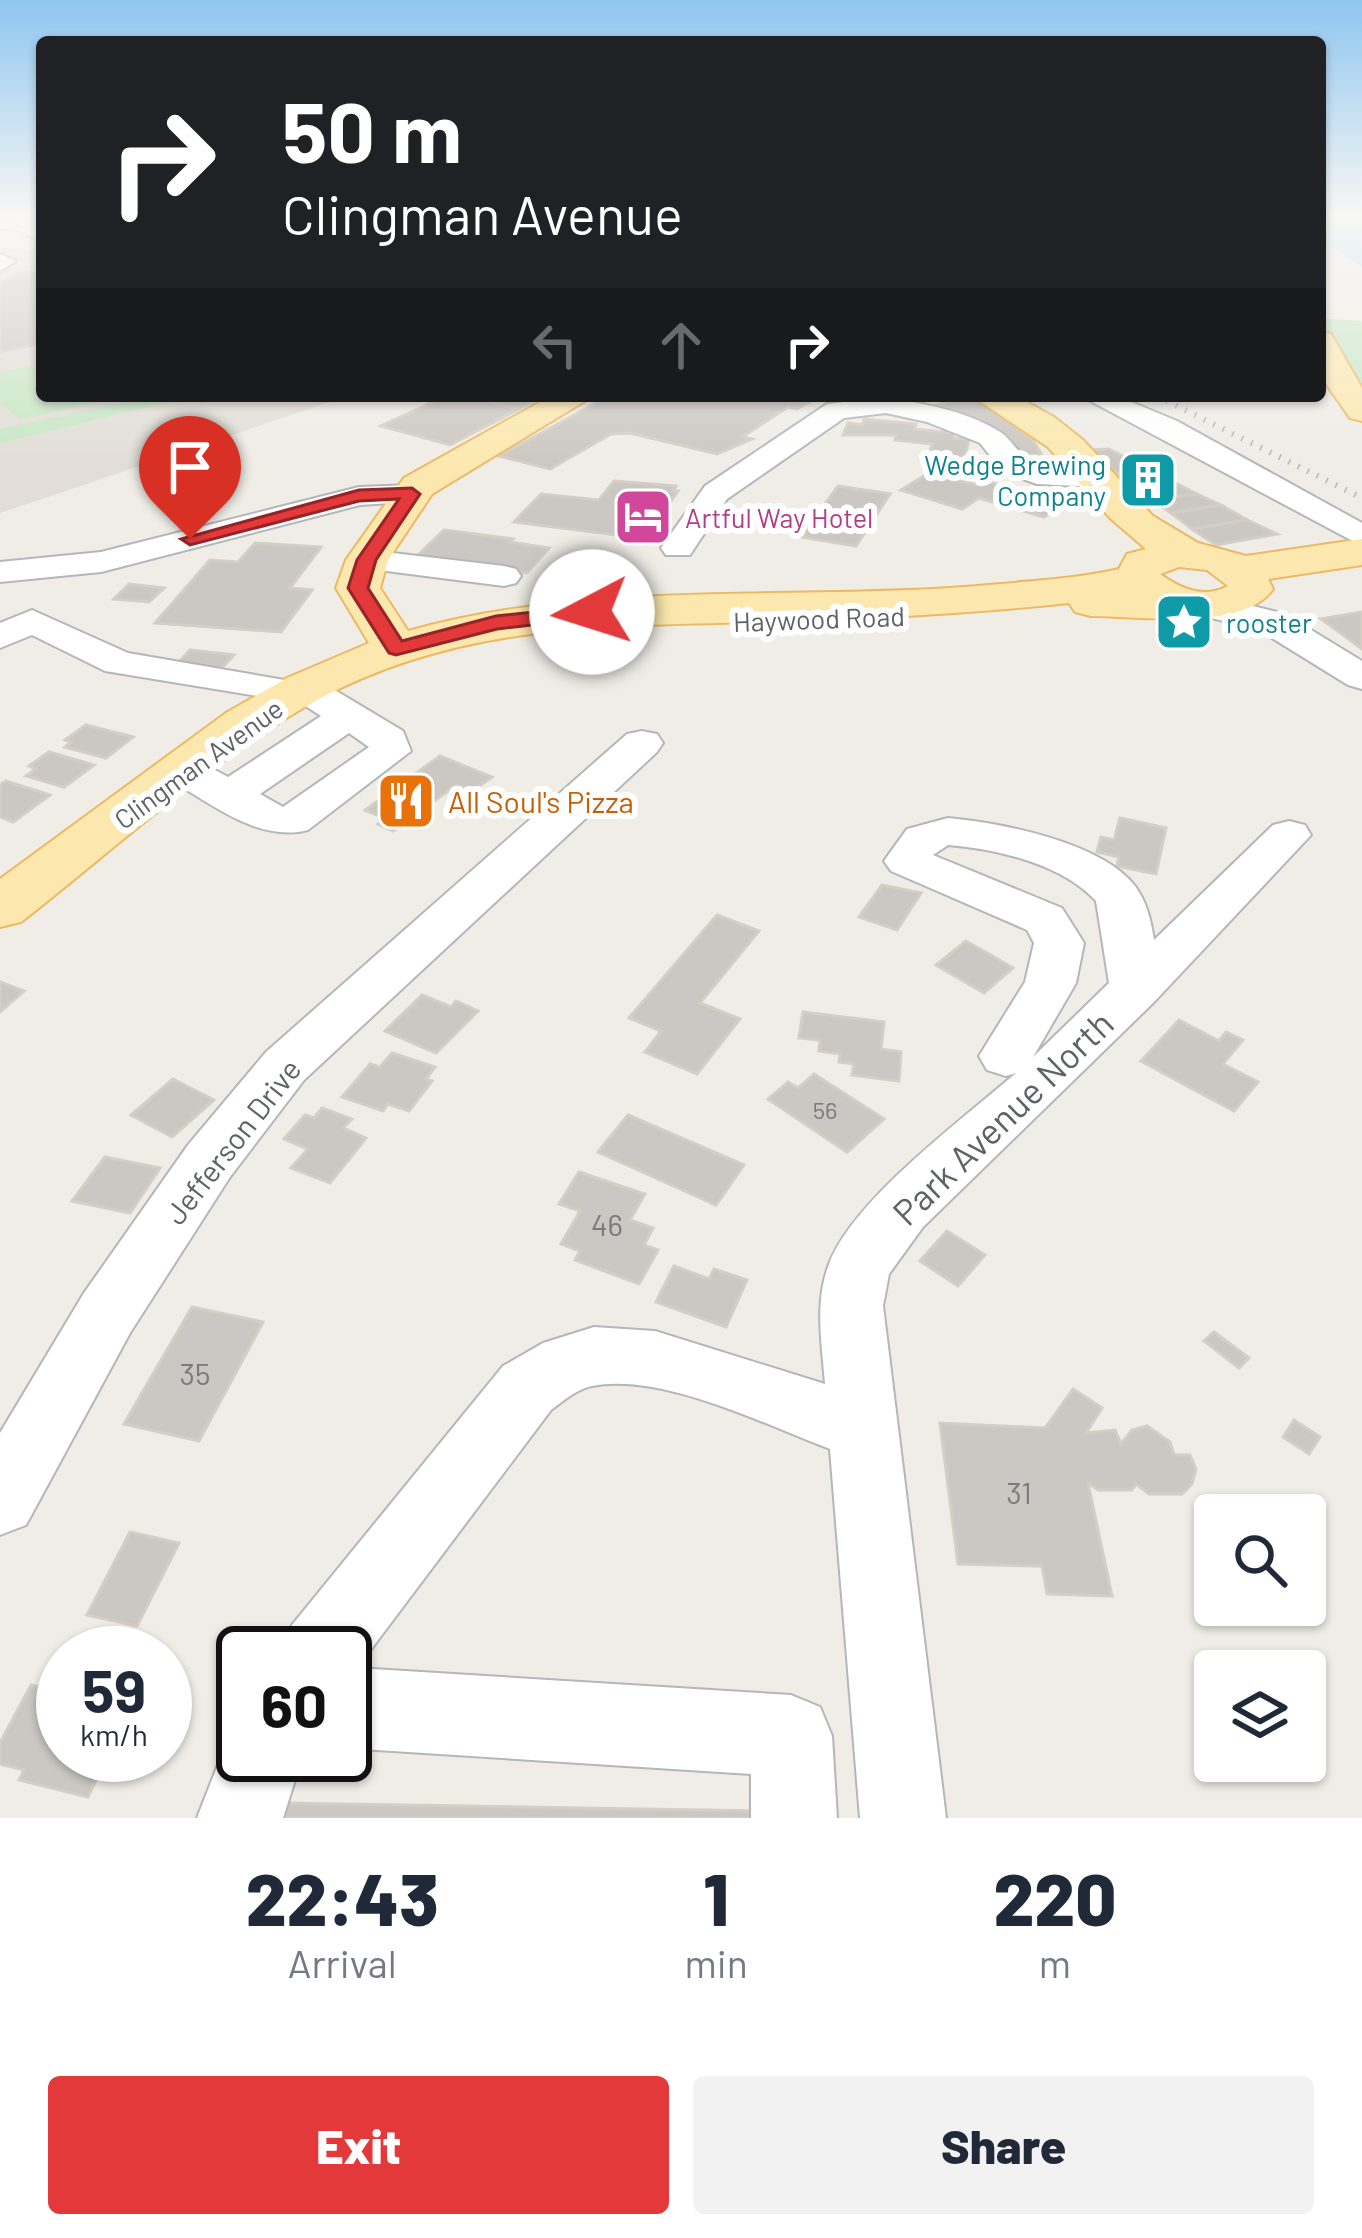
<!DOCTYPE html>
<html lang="en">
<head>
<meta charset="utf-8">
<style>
	body { margin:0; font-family:Barlow,sans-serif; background:#f2f2f3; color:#1f2937; height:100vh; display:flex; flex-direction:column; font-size:45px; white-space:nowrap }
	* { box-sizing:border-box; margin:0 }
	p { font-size:39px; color:#747a83 }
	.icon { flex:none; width:66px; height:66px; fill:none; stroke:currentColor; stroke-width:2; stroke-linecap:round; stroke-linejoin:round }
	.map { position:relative; height:1818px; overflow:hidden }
	.side { display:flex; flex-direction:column; background:#fff; flex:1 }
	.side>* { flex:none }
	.banner { position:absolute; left:36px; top:36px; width:1290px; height:366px; border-radius:12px; box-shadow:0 3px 9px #0004; background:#202124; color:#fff; overflow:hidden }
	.controls { position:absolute; left:1194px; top:1494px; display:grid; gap:24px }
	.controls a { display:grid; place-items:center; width:132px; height:132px; border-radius:12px; background:#fff; box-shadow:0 3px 9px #0004; font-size:60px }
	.speed { position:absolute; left:36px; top:1626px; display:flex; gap:24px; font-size:60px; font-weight:700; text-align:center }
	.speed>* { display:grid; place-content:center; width:156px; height:156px; border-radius:50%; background:#fff; box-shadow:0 3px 9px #0004; line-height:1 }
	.speed small { font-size:30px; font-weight:400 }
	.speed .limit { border:6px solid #111; border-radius:18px; background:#fff; color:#111 }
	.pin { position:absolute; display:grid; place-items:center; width:102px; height:102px; color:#fff; margin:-123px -51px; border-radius:50% 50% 50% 0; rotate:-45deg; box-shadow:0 0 12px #0007 }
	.pin .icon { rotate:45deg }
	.me { position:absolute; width:132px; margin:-66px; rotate:265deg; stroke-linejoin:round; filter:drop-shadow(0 0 9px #0008) }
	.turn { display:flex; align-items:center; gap:42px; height:252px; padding:0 48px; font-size:54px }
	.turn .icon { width:156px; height:156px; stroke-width:2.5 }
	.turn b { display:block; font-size:84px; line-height:102px }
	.lanes { display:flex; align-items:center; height:114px; padding:0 48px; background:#0003; justify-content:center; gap:60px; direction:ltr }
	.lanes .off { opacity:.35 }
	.eta { display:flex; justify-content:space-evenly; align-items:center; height:204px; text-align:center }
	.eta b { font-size:72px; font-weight:800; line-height:84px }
	.action { display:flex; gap:24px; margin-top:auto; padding:24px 48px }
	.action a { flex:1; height:138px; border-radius:12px; background:#e3393b; color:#fff; font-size:48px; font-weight:800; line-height:138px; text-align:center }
	.action a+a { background:#f2f2f3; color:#1f2937 }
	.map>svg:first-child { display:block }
</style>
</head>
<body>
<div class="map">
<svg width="1362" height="1818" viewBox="0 0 1362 1818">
	<rect width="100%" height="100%" fill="#efede6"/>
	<polygon fill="#e2ded7" points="0,248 42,251 42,396 348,396 0,513"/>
	<g fill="#c7e6c4">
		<polygon points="1320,318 1362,321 1362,405 1320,385"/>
		<polygon points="42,363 42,396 122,396 21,420 0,404 0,372"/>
		<polygon points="157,396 192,396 0,443 0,429"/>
	</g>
	<polygon fill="#aae0fc" points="1320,213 1362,213 1362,267 1320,239"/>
	<g fill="#cbc7c3" stroke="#d4cec5" stroke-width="3">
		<polygon points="25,272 42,273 42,343 0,352 0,283"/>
		<polygon points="446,396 466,396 519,409 450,445 381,426"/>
		<polygon points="466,396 544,396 519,409"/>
		<polygon points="609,396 804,396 797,400 808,403 797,409 788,407 742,437 752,439 717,454 630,433 611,434 550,469 499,456"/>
		<polygon points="966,396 984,402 1032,439 1042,455 1019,455 934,406"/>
		<polygon points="864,419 916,424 914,429 954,433 953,438 969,439 962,471 925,467 932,444 895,440 896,435 843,435 848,423 862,425"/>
		<polygon points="1109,449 1197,494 1152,499 1087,450"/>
		<polygon points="927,474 982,486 989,482 1064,503 1044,517 979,498 962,509 901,490"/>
		<polygon points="614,481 676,486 673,491 678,491 659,519 646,518 643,522 650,523 640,538 514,522 541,494 599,500"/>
		<polygon points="838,486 890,494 856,546 801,537"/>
		<polygon points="1197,494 1221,505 1171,513 1152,499"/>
		<polygon points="1221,505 1247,520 1192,529 1171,513"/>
		<polygon points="1247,520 1277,534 1216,545 1192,529"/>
		<polygon points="444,530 513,539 510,542 549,548 527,573 416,557"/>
		<polygon points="255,543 321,547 290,588 312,590 281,632 155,623 210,560 238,562"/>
		<polygon points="129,584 164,588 149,602 114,599"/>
		<polygon points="1362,612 1362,649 1321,619"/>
		<polygon points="190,650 234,655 219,671 175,666"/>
		<polygon points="86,725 133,737 106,758 65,747 71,742 65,740"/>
		<polygon points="49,752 94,765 64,787 26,776 36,769 29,766"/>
		<polygon points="440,756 492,777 472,791 456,785 393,831 378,824 385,818 365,810"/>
		<polygon points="6,781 50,795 13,822 0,817 0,785"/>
		<polygon points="1120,818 1166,828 1156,874 1117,866 1119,857 1097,852 1101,837 1114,840"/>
		<polygon points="882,885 921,893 897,930 859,917"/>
		<polygon points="717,915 759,931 700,1003 740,1019 697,1074 645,1052 661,1031 629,1018"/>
		<polygon points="966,941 1013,968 984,993 936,965"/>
		<polygon points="0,982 24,991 0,1012"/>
		<polygon points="422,995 451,1007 456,1001 478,1011 436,1053 385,1031"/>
		<polygon points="803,1012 884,1022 881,1049 901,1052 899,1081 852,1075 854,1064 839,1062 840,1054 819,1051 820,1040 799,1038"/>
		<polygon points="1179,1020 1219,1041 1226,1032 1243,1040 1223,1064 1258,1082 1234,1111 1141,1061"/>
		<polygon points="392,1053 435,1067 426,1079 432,1081 409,1111 388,1104 383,1111 342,1097 370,1064 380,1067"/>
		<polygon points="814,1074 884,1119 847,1152 768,1099 788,1082 798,1088"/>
		<polygon points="173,1079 214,1100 172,1137 131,1115"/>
		<polygon points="322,1108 352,1119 343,1128 366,1138 330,1183 291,1168 308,1149 284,1139 305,1115 314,1118"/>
		<polygon points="628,1115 744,1165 716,1205 598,1152"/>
		<polygon points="105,1157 160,1168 130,1213 72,1201"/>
		<polygon points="579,1172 645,1194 630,1220 653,1228 644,1245 658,1250 639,1284 575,1260 580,1251 561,1244 580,1211 559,1204"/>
		<polygon points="947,1231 985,1255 958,1286 920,1261"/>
		<polygon points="674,1266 709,1279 714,1269 747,1280 726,1327 656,1302"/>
		<polygon points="192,1307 263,1322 199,1441 124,1424"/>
		<polygon points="1214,1332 1249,1358 1239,1368 1204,1341"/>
		<polygon points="1073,1389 1102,1408 1086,1433 1115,1430 1121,1444 1132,1430 1147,1426 1170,1442 1174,1455 1190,1455 1196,1469 1192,1484 1182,1494 1149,1494 1136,1484 1132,1490 1098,1490 1088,1483 1112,1596 1047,1594 1042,1566 958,1564 940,1423 1045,1428"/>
		<polygon points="1294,1420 1320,1437 1309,1454 1283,1437"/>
		<polygon points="130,1532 179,1543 137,1626 87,1615"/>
		<polygon points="31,1685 63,1693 63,1755 108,1755 88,1797 19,1780 24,1770 0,1764 0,1743"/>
		<polygon points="282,1803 769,1811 770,1818 279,1818"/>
	</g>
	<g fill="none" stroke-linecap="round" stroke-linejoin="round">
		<g stroke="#b3b7ba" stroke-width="4">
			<g id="minor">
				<polygon points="0,216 29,220 42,227 42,242 17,230 0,228"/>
				<polygon points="0,254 16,261 0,271"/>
				<polygon points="1081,396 1117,396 1177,421 1362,523 1362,546"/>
				<path d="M886 397C923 404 964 410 997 430 1014 439 1019 460 1040 466 1063 471 1097 460 1113 478L1098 487 1037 484 1003 472 980 443 927 422 886 413 844 418 727 499 690 555H666L661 548 705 486 827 404Z"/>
				<polygon points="412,485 427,494 423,501 360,505 101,572 0,582 0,562 101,552 359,487"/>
				<polygon points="367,550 504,566 516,569 521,576 516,583 504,586 355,567 350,560"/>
				<polygon points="1201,593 1285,614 1362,661 1362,689 1348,685 1259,630 1188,612 1183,604 1188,596"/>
				<path d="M32 610 128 653 290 681 304 676 318 680 403 731 411 751 308 830C258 843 211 803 170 780L164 771 170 762 185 758 200 762 228 777 321 716 301 703 105 671 32 635 0 648V623ZM349 733 369 747 283 807 260 794Z"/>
				<polygon points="642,731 657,734 663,743 657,752 304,1080 230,1177 130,1333 26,1525 0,1535 0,1433 84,1293 188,1145 266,1052 627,734"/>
				<path d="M948 818C1001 823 1101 842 1135 886 1147 902 1151 921 1154 940L1273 825 1289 821 1305 825 1311 835 1154 1002 923 1227 889 1274 883 1306 946 1818H860L830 1449C766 1425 661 1372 592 1386 577 1389 563 1401 551 1410L357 1668 791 1695 820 1707 832 1736 837 1818H751V1774L345 1748V1653H281L292 1625 503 1366 543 1343 594 1327 655 1331 825 1384C822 1344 814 1303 829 1264 853 1200 963 1119 1016 1073L1006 1076 987 1070 979 1056 1025 982 1034 943 1027 930 891 871 884 861 907 829ZM948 845C997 849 1062 864 1096 901L1109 983 1033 1057 1076 983 1084 943 1062 908 933 855Z"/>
				<polygon points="243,1722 243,1755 303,1755 283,1818 197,1818 233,1726"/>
			</g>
		</g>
		<g stroke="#ecb963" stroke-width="4">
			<g id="major">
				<polygon points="1320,332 1331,334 1362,388 1362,421 1350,418 1320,375"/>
				<path d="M551 396H593L432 494 388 560 380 588 408 631C600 577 804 603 1001 584 1041 580 1080 578 1119 569L1127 554 1146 549 1110 518 1048 447 972 396H1016L1054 417 1083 440 1153 516 1198 543 1246 556 1362 539V565L1268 579 1273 589C1243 632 1141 616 1091 616L1075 612 1069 603C966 614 864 619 761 622 605 626 462 623 319 699 218 754 113 850 21 922L0 927V879L226 713 287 678 369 643 336 588 346 560 404 478ZM1179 567 1207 570 1228 586C1204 599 1181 589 1160 574Z"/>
			</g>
		</g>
		<use href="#minor" fill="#fff" fill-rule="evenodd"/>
		<use href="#major" fill="#fce8af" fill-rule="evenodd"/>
		<polyline stroke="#b4b5b6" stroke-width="6" stroke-dasharray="1.5 9" stroke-linecap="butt" points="1157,396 1362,498"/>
	</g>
	<linearGradient id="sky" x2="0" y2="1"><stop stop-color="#8fc6f0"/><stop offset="0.46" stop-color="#f8f7f4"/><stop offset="1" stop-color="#f8f7f4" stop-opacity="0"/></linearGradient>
	<rect width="1362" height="467" fill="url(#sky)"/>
	<polygon fill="#e3393b" stroke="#942526" stroke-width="3" points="412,488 420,494 376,560 368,588 402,641 496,616 592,606 602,612 592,618 497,629 396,655 389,653 348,588 357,560 399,499 359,501 190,545 181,539 359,490"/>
	<defs>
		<g id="building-square" transform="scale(3)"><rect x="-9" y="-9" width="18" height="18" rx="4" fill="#0f9aa8" stroke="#fff"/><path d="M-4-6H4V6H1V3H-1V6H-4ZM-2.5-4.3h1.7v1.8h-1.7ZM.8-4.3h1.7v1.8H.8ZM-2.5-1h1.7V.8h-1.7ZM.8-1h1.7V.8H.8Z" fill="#fff"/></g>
		<g id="hotel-square" transform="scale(3)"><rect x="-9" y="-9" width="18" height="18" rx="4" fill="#d1479c" stroke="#fff"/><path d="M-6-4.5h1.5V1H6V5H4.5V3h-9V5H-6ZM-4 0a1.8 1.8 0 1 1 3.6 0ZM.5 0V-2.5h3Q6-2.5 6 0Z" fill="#fff"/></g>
		<g id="sight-square" transform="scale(3)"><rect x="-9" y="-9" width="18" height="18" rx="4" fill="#0f9aa8" stroke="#fff"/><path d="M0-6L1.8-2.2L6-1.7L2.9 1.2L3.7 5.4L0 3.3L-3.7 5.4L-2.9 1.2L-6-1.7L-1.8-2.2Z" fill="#fff"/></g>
		<g id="restaurant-square" transform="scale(3)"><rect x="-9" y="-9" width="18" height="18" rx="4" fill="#e8710a" stroke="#fff"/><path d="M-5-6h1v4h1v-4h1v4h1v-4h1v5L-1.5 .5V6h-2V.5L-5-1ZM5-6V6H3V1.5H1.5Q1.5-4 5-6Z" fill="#fff"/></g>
	</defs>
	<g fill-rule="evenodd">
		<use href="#building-square" x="1148" y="480"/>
		<use href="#hotel-square" x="643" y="517"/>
		<use href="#sight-square" x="1184" y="622"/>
		<use href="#restaurant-square" x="406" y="801"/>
	</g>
	<g text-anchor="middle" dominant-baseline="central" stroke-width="12" stroke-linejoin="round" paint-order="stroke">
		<g font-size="24" fill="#797b7d">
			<text x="825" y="1109">56</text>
		</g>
		<g font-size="27" fill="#0d838f" stroke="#fff" text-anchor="end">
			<text x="1106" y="464">Wedge Brewing<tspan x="1106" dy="31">Company</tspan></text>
			<text x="1226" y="622" text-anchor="start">rooster</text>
		</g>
		<g font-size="27" fill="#b23c85" stroke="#fff" text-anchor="start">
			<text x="685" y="517">Artful Way Hotel</text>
		</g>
		<g font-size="27" fill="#5e6266" stroke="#fff">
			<text transform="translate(819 618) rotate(-2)">Haywood Road</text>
			<text transform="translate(198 763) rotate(-36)">Clingman Avenue</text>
		</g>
		<g font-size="30" fill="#c56008" stroke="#fff" text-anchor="start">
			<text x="448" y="801">All Soul's Pizza</text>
		</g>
		<g font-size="30" fill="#5e6266" stroke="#fff">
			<text transform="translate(232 1141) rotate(-52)">Jefferson Drive</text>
		</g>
		<g font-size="30" fill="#797b7d">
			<text x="607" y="1224">46</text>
			<text x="195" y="1373">35</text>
			<text x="1019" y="1492">31</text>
		</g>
		<g font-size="36" fill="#5e6266" stroke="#fff">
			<text transform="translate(1002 1117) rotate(-44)">Park Avenue North</text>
		</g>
	</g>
</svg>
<div class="controls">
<a><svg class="icon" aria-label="search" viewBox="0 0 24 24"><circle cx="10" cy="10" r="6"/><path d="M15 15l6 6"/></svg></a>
<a><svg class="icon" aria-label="layers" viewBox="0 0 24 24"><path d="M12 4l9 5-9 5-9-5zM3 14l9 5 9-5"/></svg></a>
</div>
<div class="speed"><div>59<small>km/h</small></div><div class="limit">60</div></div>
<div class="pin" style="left:190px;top:539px;background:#d93025"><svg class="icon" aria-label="arrive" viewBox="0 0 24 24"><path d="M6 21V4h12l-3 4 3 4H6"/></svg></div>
<svg class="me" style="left:592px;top:612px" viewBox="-20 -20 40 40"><circle r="19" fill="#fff"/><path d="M0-13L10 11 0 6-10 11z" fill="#e3393b"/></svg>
<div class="banner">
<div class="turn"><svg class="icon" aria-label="right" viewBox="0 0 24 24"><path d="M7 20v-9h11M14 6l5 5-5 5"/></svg><div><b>50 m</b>Clingman Avenue</div></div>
<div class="lanes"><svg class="icon off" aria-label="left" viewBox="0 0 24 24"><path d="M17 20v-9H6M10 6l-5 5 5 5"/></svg><svg class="icon off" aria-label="ahead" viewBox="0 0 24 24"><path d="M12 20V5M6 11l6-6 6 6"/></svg><svg class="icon" aria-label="right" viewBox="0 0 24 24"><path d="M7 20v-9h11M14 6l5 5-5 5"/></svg></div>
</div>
</div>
<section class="side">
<div class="eta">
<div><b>22:43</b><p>Arrival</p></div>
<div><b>1</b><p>min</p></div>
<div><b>220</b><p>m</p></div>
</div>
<div class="action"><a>Exit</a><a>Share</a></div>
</section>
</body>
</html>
